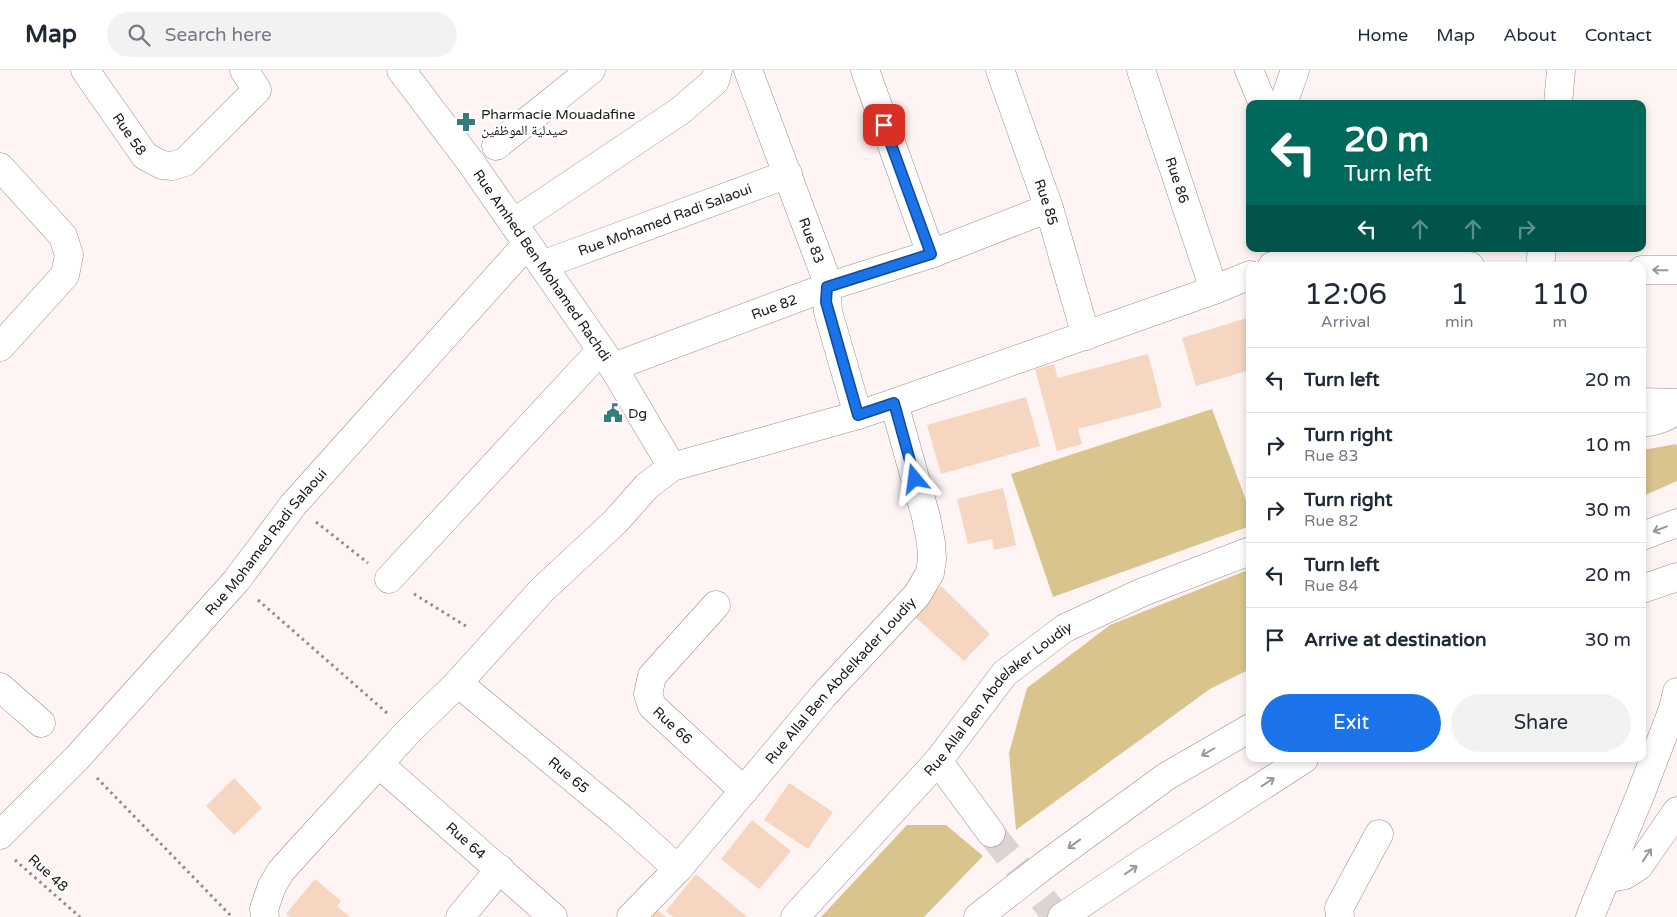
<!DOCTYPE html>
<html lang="en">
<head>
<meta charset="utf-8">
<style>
	body { margin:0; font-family:"Varela Round","Noto Naskh Arabic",sans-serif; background:#f2f2f3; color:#1f2937; height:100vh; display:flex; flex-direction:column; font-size:19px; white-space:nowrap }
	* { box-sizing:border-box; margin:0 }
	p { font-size:16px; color:#747a83 }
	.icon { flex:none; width:28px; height:28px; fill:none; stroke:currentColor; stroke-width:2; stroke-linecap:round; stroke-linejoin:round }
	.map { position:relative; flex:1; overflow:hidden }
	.drawer { position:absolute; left:1246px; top:192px; width:400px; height:500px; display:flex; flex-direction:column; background:#fff; border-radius:10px; box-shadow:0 2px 8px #0003 }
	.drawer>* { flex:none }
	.guide { position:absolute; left:1246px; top:30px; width:400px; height:152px; border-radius:10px; box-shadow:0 2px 8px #0003; background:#00695c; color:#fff; overflow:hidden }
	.pin { position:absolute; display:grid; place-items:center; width:42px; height:42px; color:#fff; margin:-21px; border-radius:10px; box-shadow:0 2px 8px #0006 }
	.me { position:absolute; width:55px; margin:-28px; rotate:344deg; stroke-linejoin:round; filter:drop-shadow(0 0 4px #0008) }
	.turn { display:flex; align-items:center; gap:18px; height:105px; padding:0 15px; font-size:22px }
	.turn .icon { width:65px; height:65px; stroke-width:2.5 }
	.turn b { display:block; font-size:35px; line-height:42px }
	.lanes { display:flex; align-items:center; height:48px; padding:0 15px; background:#0003; justify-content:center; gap:25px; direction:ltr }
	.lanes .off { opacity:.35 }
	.eta { display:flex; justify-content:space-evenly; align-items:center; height:85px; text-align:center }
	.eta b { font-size:30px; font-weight:600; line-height:35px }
	.primary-button { display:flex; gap:10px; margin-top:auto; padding:10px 15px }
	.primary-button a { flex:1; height:58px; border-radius:30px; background:#1a73e8; color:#fff; font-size:20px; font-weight:600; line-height:58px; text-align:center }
	.primary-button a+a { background:#f2f2f3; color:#1f2937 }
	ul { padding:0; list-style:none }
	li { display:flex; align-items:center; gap:15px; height:65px; padding:0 15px; border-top:1px solid #e0e1e3 }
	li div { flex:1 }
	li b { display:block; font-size:19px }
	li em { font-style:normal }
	header { display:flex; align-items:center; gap:30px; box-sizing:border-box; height:70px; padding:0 25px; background:#fff; border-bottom:1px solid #e0e1e3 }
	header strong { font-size:24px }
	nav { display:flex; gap:28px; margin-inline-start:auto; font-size:18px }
	.search { width:350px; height:45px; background:#f2f2f3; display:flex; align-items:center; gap:12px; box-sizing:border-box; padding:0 18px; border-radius:28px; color:#747a83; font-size:19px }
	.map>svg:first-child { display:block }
</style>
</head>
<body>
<header>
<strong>Map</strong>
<div class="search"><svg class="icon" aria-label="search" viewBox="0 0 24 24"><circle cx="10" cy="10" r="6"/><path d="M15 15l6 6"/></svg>Search here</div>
<nav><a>Home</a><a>Map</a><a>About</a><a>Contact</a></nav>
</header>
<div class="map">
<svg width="1677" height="847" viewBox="0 0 1677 847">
	<rect width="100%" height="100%" fill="#fef4f3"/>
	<g fill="#d9c48d">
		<polygon points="1212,339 1250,441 1250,456 1053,527 1011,404"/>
		<polygon points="1676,374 1677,377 1677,411 1643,426 1643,380"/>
		<polygon points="1250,499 1250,599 1210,619 1016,760 1009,683 1027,618 1110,555"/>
		<polygon points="907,755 946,755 983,786 924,847 821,847"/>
	</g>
	<g fill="#f6d5c1">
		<polygon points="1250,247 1250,300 1196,316 1182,268"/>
		<polygon points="1148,284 1162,337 1078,359 1082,374 1057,381 1035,299 1054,294 1058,308"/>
		<polygon points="1026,327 1040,376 941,404 927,355"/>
		<polygon points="1003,418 1016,475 994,480 992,469 968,474 957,429"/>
		<polygon points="941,516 990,564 964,591 914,546"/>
		<polygon points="234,708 262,738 234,765 206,736"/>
		<polygon points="789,713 833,742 808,779 764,750"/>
		<polygon points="752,750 791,781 759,819 721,789"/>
		<polygon points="696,804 747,847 673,847 666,841"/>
		<polygon points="315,809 341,831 337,836 350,847 290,847 286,844"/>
		<polygon points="655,838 666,847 647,847"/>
	</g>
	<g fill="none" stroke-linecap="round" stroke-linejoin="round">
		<polyline stroke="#dcd3d2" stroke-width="28" stroke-dasharray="28 14" stroke-linecap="butt" points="991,763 1057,847"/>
		<g stroke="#9b8c8b" stroke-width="29">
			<g id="minor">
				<path id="s1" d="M85 0 145 86 162 95 172 96 185 92 257 20 244 0"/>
				<path id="s2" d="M401 0 472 94 613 297 672 397"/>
				<path id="s3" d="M748 0 826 208 828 242 858 345"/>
				<polyline points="865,0 931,184"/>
				<path id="s4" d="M1000 0 1049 138 1086 266"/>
				<path id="s5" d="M1141 0 1214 220"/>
				<polyline points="1249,0 1263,34"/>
				<polyline points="1283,34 1295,0"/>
				<polyline points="1558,34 1561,0"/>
				<polyline points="496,76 591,0"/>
				<polyline points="0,97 63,166 69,185 65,205 0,277"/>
				<polyline points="513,153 680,41 715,11 718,0"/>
				<path id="s6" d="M542 195 788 104"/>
				<polyline points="1272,196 1299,193 1470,196"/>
				<polyline points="1540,196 1542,179"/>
				<polyline points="1642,200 1677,200"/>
				<path id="s7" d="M613 297 827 217 931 184 1049 138"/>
				<polyline points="1642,332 1677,333"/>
				<path d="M1642 353C1655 351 1670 348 1677 337"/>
				<polyline points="389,509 601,280"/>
				<path id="s8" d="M716 535 652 606 648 624 652 636 744 721"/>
				<path id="s9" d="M458 613 621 748 678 799"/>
				<polyline points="0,617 41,653"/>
				<polyline points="938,691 991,763"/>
				<path id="s10" d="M379 694 553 847"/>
				<path id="s11" d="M0 765 77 688 236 511 293 435 527 174"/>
				<polyline points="265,847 264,839 272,816 281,801 299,781 408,662 458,613 542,520 615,452 647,416 672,397 858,345 894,333 1214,220 1250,205"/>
				<polyline points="460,847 500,799"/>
				<path id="s12" d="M631 847 678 799 823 626 917 525 930 503 932 489 931 473 926 447 894 333"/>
				<path id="s13" d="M795 847 938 691 1005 603 1065 558 1143 522 1250 481"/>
				<polyline points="1340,847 1339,838 1379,764"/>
				<polyline points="1590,847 1641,723 1673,639 1677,622"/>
			</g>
		</g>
		<g stroke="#9b8c8b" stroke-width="29">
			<g id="highway">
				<polyline points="1642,466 1677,453"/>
				<polyline points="1642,519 1677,507"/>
				<polyline points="1606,809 1625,805 1639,796 1677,741"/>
				<polyline points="978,847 1046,794 1167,706 1250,658"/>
				<polyline points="1062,847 1144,792 1304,689"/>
			</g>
		</g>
		<g stroke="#918989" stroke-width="3" stroke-dasharray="2.5 4" stroke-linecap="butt">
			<polyline points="316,452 368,493"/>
			<polyline points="414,524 469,558"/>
			<polyline points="258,530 387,643"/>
			<polyline points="97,708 232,847"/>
			<polyline points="15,790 80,847"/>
		</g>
		<use href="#minor" stroke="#fff" stroke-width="28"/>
		<use href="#highway" stroke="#fff" stroke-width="28"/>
	</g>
	<defs><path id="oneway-shaft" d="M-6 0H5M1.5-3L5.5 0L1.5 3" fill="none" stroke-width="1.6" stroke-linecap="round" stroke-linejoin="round" transform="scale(1.25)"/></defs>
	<g stroke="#999797">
		<use href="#oneway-shaft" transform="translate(1660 200) rotate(-179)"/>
		<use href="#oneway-shaft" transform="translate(1660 459) rotate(159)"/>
		<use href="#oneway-shaft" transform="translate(1208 682) rotate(150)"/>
		<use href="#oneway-shaft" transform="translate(1268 712) rotate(-33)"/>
		<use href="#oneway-shaft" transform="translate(1074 774) rotate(144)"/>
		<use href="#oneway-shaft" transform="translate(1647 785) rotate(-56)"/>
		<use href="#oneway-shaft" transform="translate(1131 800) rotate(-34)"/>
	</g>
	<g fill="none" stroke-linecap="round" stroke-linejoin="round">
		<g stroke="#114b97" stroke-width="12">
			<polyline id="route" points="884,55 931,184 827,217 826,232 858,345 894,333 915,409"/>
		</g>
		<use href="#route" stroke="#1a73e8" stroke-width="9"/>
	</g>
	<defs>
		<g id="pharmacy-bare" transform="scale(1.5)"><path d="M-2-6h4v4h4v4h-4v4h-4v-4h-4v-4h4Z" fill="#347d7b" stroke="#fff" stroke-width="2.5" paint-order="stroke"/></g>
		<g id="civic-bare" transform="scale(1.5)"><path d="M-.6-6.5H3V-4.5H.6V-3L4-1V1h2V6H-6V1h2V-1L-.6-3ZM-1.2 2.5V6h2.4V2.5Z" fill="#347d7b" stroke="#fff" stroke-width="2.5" paint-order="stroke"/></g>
	</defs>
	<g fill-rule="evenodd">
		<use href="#pharmacy-bare" x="466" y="52"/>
		<use href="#civic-bare" x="613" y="343"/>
	</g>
	<g text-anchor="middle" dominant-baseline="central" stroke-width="4.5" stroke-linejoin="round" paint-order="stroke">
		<g font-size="14" fill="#1d1717" stroke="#fff" text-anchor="start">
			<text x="481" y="44">Pharmacie Mouadafine<tspan x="481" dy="16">صيدلية الموظفين</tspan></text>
			<text x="628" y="343">Dg</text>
		</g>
		<g font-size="14" fill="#1d1717" stroke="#fff">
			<text stroke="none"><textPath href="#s1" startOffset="78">Rue 58</textPath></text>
			<text stroke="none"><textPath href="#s5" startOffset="116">Rue 86</textPath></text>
			<text stroke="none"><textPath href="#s4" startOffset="140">Rue 85</textPath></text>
			<text stroke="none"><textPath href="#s6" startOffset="131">Rue Mohamed Radi Salaoui</textPath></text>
			<text stroke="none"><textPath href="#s3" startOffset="182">Rue 83</textPath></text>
			<text stroke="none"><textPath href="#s2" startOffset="241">Rue Amhed Ben Mohamed Rachdi</textPath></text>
			<text stroke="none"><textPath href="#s7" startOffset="172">Rue 82</textPath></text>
			<text stroke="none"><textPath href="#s11" startOffset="396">Rue Mohamed Radi Salaoui</textPath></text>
			<text stroke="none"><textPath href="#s12" startOffset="316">Rue Allal Ben Abdelkader Loudiy</textPath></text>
			<text stroke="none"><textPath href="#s13" startOffset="299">Rue Allal Ben Abdelaker Loudiy</textPath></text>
			<text stroke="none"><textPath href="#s8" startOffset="155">Rue 66</textPath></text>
			<text stroke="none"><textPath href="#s9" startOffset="144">Rue 65</textPath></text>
			<text stroke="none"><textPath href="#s10" startOffset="116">Rue 64</textPath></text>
			<text transform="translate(48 803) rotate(42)">Rue 48</text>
		</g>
	</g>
</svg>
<div class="pin" style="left:884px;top:55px;background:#d93025"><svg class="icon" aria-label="arrive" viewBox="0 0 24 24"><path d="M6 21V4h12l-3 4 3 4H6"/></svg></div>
<svg class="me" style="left:915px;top:409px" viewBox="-20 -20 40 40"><path d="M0-17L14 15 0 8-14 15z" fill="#1a73e8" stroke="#fff" stroke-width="4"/></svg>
<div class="guide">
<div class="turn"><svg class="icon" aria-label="left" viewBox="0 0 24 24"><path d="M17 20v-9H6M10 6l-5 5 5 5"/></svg><div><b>20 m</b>Turn left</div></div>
<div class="lanes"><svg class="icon" aria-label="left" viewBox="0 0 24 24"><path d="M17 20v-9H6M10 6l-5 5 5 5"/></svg><svg class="icon off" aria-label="ahead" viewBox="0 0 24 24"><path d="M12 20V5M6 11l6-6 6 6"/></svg><svg class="icon off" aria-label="ahead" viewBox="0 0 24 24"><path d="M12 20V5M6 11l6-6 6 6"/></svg><svg class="icon off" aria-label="right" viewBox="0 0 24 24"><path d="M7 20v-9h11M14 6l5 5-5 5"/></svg></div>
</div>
<section class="drawer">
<div class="eta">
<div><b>12:06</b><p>Arrival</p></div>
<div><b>1</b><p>min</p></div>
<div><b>110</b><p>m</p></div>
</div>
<ul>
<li><svg class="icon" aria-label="left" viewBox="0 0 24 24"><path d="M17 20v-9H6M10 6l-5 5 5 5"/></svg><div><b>Turn left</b></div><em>20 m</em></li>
<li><svg class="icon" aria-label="right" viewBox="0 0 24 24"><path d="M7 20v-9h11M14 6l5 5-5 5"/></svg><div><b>Turn right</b><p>Rue 83</p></div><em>10 m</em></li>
<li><svg class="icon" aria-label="right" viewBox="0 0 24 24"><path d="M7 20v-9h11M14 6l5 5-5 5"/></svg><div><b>Turn right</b><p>Rue 82</p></div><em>30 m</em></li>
<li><svg class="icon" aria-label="left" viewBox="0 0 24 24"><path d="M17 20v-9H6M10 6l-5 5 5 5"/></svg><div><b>Turn left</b><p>Rue 84</p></div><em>20 m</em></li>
<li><svg class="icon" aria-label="arrive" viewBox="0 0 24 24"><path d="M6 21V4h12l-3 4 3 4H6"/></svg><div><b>Arrive at destination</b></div><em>30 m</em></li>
</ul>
<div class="primary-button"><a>Exit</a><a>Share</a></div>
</section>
</div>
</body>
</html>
